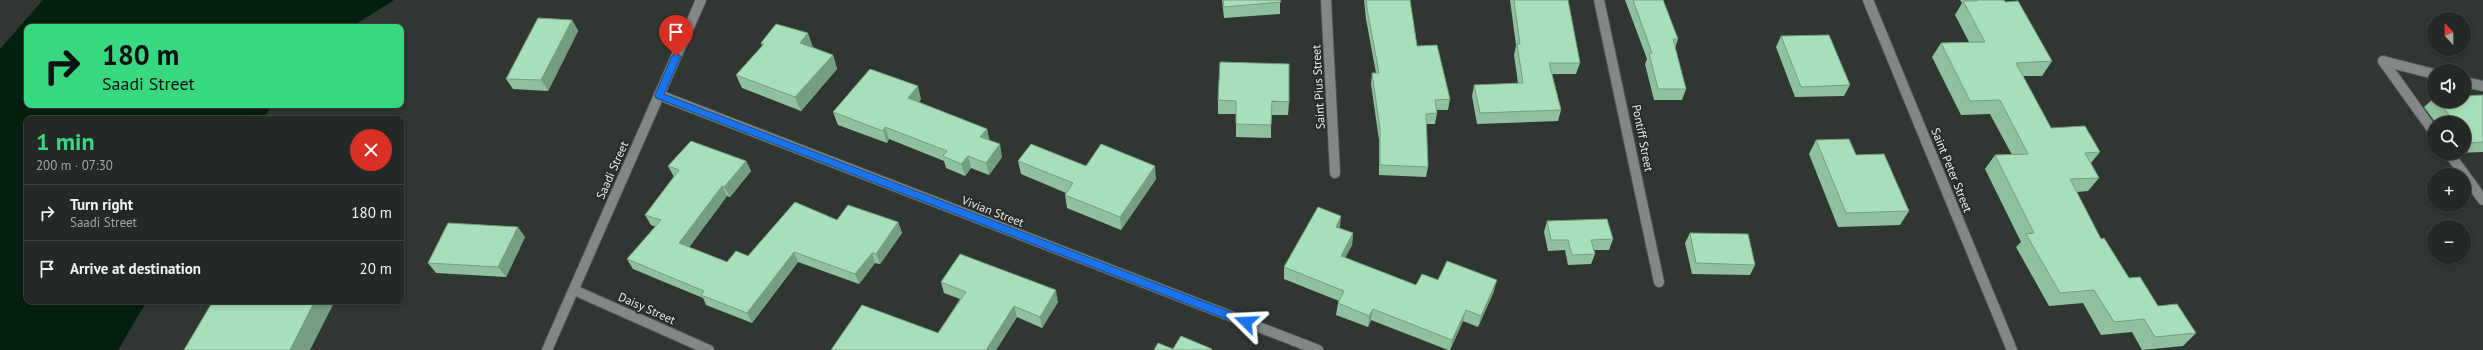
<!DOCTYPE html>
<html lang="en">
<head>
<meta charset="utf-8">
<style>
	body { margin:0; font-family:"PT Sans",sans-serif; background:#2c302e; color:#f1f3f6; height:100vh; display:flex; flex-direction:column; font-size:15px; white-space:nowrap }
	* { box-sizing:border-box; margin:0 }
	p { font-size:13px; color:#a3a6a7 }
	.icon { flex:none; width:22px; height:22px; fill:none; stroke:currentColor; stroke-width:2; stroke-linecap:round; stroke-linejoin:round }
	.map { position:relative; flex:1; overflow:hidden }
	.details { position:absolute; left:24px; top:116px; width:380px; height:188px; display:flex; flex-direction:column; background:#242826; border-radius:8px; box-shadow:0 2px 6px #0003,0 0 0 1px #414443 }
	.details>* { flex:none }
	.guide { position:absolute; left:24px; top:24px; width:380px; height:84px; border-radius:8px; box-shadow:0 2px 6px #0003,0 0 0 1px #414443; background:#37d880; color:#111; overflow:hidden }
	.needle { width:26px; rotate:339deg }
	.buttons { position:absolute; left:2427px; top:12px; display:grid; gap:8px }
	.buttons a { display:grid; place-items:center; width:44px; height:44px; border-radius:50%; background:#242826; box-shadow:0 2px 6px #0003,0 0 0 1px #414443; font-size:20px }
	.pin { position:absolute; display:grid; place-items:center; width:34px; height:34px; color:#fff; margin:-41px -17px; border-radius:50% 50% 50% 0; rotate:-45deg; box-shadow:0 0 4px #0007 }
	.pin .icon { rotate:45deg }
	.me { position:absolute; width:44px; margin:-22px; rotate:291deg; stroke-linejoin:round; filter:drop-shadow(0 0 3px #0008) }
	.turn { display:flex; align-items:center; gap:14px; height:84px; padding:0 12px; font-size:18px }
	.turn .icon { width:52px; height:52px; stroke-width:2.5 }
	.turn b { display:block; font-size:28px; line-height:34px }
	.round { display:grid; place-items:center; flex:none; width:42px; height:42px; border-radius:21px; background:#2c302e }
	.summary { display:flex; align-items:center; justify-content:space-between; height:68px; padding:0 12px }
	h1 { font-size:24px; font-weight:700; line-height:30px; color:#37d880 }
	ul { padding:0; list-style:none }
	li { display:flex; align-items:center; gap:12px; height:56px; padding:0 12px; border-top:1px solid #414443 }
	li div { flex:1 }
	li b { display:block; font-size:15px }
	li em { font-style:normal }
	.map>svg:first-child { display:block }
</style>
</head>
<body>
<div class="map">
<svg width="2483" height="350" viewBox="0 0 2483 350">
	<rect width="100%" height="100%" fill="#303632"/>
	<polygon fill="#031f0e" points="43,0 394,0 351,27 27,27 27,105 272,105 263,119 27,119 27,301 147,301 118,350 0,350 0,49"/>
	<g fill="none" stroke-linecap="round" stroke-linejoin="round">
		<g stroke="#4e5450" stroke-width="12">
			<g id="minor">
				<polyline points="1326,0 1335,173"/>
				<polyline points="1599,0 1659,282"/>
				<polyline points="1868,0 2012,350"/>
				<polyline points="2383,61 2434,132"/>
				<polyline points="2383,61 2434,74"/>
				<polyline points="2464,82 2483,86"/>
				<polyline points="659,95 1318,350"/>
				<polyline points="2449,153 2483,200"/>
				<polyline points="574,290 709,350"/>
				<polyline points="547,350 701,0"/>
			</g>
		</g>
		<use href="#minor" stroke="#828883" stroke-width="10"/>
	</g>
	<g fill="#90c19e">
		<polygon points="1222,0 1280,0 1280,14 1224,18"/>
		<polygon points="1364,0 1410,0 1417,46 1450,99 1448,110 1436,110 1437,113 1435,124 1426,124 1428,167 1426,177 1379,175 1379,140 1371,84 1372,73 1376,73 1366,19"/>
		<polygon points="1510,0 1568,0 1580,63 1576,74 1552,74 1561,110 1558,121 1477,124 1472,96 1474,85 1518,83 1514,55 1516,45"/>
		<polygon points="1625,0 1663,0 1678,39 1675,48 1686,89 1682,100 1654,100 1645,64 1647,59"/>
		<polygon points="1960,0 2004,0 2052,61 2042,76 2023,76 2051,128 2100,152 2091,163 2099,178 2088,191 2077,192 2101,239 2129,278 2158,306 2196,333 2183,346 2142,350 2132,332 2101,335 2083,303 2049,306 2016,247 2021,242 1985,169 1995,155 2012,155 1990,114 1961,115 1932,57 1941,43 1969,42 1955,15 1962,3"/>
		<polygon points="572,20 578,31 548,91 513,89 506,79"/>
		<polygon points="1781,36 1850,85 1844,96 1795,97 1776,47"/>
		<polygon points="761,43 813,47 812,47 833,55 837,69 801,111 742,88 736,75 762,46"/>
		<polygon points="2483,95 2483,152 2457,153 2464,153 2464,123 2436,123 2424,107 2434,98 2434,101 2464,101"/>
		<polygon points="921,99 919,102 987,129 989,140 1002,157 989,175 971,168 965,176 946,168 944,161 889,139 887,143 838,125 833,112"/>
		<polygon points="1218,100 1289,102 1288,115 1271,115 1271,138 1236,137 1236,114 1218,114"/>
		<polygon points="1816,140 1856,155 1909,211 1900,225 1838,227 1809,154"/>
		<polygon points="746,161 751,171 730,197 727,196 689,247 727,262 748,256 837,220 898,222 902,233 880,264 875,263 859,284 798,262 752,323 706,305 703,298 633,269 627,259 656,227 651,225 645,215 674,177 668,166"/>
		<polygon points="1018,161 1086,166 1156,179 1121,230 1067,208 1065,195 1066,193 1021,174"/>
		<polygon points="1547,221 1613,239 1609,250 1594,250 1595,254 1591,264 1568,265 1565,250 1548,251 1544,232"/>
		<polygon points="1340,228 1353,233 1352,245 1345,258 1416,285 1438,280 1494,291 1478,327 1463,321 1450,350 1448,350 1371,320 1368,327 1336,315 1338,303 1339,301 1284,279 1284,267"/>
		<polygon points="1690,233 1755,265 1750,275 1692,274 1685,243"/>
		<polygon points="525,237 506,277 436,273 428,263"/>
		<polygon points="941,282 1058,302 1042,328 1017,317 996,350 831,350 938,333 960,299 944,293"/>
	</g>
	<g fill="#759d81">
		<polygon points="572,20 578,31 548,91 541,80"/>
		<polygon points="808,33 813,47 805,57 800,43"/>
		<polygon points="833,55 837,69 801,111 795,97"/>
		<polygon points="918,86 921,99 912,110 908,98"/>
		<polygon points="885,127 889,139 887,143 883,131"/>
		<polygon points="987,129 990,142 980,137"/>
		<polygon points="1000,144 1002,157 989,175 986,163"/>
		<polygon points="968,156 971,168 965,176 961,164"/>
		<polygon points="746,161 751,171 730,197 724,187"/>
		<polygon points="1155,166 1156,179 1121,230 1120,217"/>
		<polygon points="722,186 727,196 685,253 679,243"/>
		<polygon points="1341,216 1340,228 1336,227"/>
		<polygon points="898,222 902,233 880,264 876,254"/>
		<polygon points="518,227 525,237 506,277 498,267"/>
		<polygon points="1353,233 1352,245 1340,268 1341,256"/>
		<polygon points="794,252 798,262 752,323 747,313"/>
		<polygon points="872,253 875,263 859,284 855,274"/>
		<polygon points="1497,280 1494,291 1478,327 1481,316"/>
		<polygon points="1056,290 1058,302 1042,328 1040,317"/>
		<polygon points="315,301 335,301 310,350 290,350"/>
		<polygon points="1014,306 1017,317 996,350 986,350"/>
		<polygon points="1373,309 1371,320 1368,327 1369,316"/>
		<polygon points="1466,310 1463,321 1450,350 1452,340"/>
	</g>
	<g fill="#a7e0b8" stroke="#759d81">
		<polygon points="1223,0 1280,0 1281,2 1224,7"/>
		<polygon points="1366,0 1410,0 1417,46 1437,45 1450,99 1435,100 1437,113 1426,114 1428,167 1380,165 1380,129 1372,73 1379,73 1367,8"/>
		<polygon points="1514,0 1568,0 1580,63 1549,63 1561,110 1480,113 1474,85 1523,83 1517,44 1520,44"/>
		<polygon points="1633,0 1663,0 1678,39 1673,39 1686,89 1658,89 1649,53 1652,53"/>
		<polygon points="1977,0 2004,0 2005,2 2018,1 2052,61 2016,63 2051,128 2085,126 2100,152 2085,153 2099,178 2070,179 2101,239 2104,238 2129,278 2140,277 2158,306 2177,304 2196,333 2155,337 2144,319 2114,322 2094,290 2060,293 2026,234 2034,233 1995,155 2028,154 2000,100 1970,101 1941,43 1985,42 1963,1 1977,1"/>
		<polygon points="538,18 572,20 541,80 506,79"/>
		<polygon points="776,24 808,33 800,43 833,55 795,97 736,75 764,44 761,43"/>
		<polygon points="1829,35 1850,85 1801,87 1781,36"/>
		<polygon points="1220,62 1289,64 1289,102 1272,101 1271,125 1236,124 1236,101 1218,100"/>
		<polygon points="870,69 918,86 908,98 987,129 980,137 1000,144 986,163 968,156 961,164 943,156 947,151 885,127 883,131 833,112"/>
		<polygon points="2483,95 2483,142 2469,143 2464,137 2464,123 2451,123 2451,118 2439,101 2464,101 2464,96"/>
		<polygon points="1849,139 1856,155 1884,154 1909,211 1846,213 1816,140"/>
		<polygon points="691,141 746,161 724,187 722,186 679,243 727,262 736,251 748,256 795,202 837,220 848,205 898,222 876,254 872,253 855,274 794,252 747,313 701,295 704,291 627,259 661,220 645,215 679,170 668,166"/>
		<polygon points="1031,144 1086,166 1101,144 1155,166 1120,217 1065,195 1073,183 1018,161"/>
		<polygon points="1318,207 1341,216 1336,227 1353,233 1341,256 1416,285 1422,274 1438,280 1447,261 1497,280 1481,316 1466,310 1452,340 1373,309 1369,316 1338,303 1344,291 1284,267"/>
		<polygon points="1607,219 1613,239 1591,240 1595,254 1572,255 1568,240 1551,240 1547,221"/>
		<polygon points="448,223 518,227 498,267 428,263"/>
		<polygon points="1690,233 1748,234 1755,265 1696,263"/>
		<polygon points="960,254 1056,290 1040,317 1014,306 986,350 831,350 862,305 938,333 966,292 941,282"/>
		<polygon points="213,301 315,301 290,350 184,350"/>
		<polygon points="1181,336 1212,349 1211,350 1154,350 1158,343 1173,349"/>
	</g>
	<polygon fill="#1a73e8" stroke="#114b97" points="676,53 681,56 664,94 1249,319 1251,322 1246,326 1242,325 656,98 655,95 672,56"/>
	<g text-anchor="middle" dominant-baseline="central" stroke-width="4" stroke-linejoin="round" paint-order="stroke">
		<g font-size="12" fill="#e9edea" stroke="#272c28">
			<text transform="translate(1318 87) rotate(-93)">Saint Pius Street</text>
			<text transform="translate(1643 138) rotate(79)">Pontiff Street</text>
			<text transform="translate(612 170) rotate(-66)">Saadi Street</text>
			<text transform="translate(1952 170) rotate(68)">Saint Peter Street</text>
			<text transform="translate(993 211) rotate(21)">Vivian Street</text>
			<text transform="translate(647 308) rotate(24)">Daisy Street</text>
		</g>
	</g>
</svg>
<div class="buttons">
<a><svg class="needle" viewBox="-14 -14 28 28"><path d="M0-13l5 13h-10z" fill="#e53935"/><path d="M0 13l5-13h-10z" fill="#a3a6a7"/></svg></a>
<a><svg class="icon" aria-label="sound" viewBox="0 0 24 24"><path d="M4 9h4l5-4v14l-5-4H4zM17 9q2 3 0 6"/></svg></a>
<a><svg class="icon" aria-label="search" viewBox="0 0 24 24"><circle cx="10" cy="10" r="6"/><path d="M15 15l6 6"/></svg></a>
<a>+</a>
<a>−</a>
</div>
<div class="pin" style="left:676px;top:56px;background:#d93025"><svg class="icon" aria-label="arrive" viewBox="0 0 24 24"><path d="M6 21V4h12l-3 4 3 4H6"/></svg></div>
<svg class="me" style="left:1246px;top:322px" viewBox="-20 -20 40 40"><path d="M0-17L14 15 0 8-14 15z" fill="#1a73e8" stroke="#fff" stroke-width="4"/></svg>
<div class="guide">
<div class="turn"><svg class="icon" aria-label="right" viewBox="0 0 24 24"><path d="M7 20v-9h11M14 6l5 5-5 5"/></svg><div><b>180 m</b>Saadi Street</div></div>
</div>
<section class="details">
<div class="summary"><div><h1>1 min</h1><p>200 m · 07:30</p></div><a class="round" style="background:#d93025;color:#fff"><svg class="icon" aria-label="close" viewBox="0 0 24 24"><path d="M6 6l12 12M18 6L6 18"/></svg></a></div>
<ul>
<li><svg class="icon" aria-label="right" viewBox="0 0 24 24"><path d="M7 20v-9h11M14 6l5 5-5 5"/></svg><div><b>Turn right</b><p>Saadi Street</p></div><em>180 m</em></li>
<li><svg class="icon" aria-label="arrive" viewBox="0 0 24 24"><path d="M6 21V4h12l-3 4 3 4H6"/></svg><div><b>Arrive at destination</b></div><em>20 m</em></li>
</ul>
</section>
</div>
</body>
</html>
